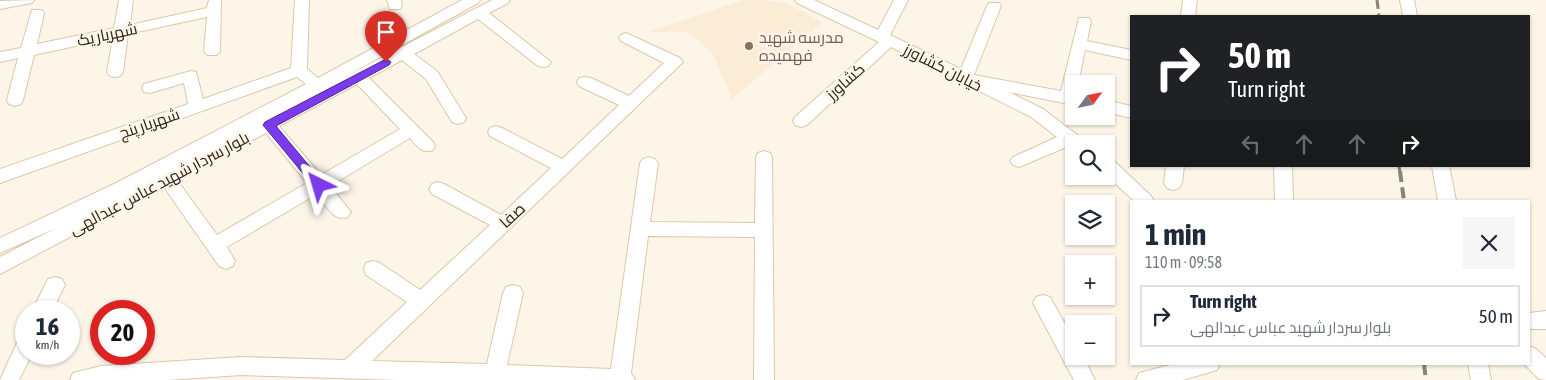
<!DOCTYPE html>
<html lang="en">
<head>
<meta charset="utf-8">
<style>
	body { margin:0; font-family:"Asap Condensed",Cairo,sans-serif; background:#f6f6f7; color:#1f2937; height:100vh; display:flex; flex-direction:column; font-size:19px; white-space:nowrap }
	* { box-sizing:border-box; margin:0 }
	p { font-size:16px; color:#747a83 }
	.icon { flex:none; width:28px; height:28px; fill:none; stroke:currentColor; stroke-width:2; stroke-linecap:round; stroke-linejoin:round }
	.map { position:relative; flex:1; overflow:hidden }
	.drawer { position:absolute; left:1130px; top:200px; width:400px; height:165px; display:flex; flex-direction:column; background:#fff; border-radius:0px; box-shadow:0 1px 4px #0004 }
	.drawer>* { flex:none }
	.guide { position:absolute; left:1130px; top:15px; width:400px; height:152px; border-radius:0px; box-shadow:0 1px 4px #0004; background:#202124; color:#fff; overflow:hidden }
	.needle { width:32px; rotate:57deg }
	.controls { position:absolute; left:1065px; top:75px; display:grid; gap:10px }
	.controls a { display:grid; place-items:center; width:50px; height:50px; border-radius:0px; background:#fff; box-shadow:0 1px 4px #0004; font-size:25px }
	.speed { position:absolute; left:15px; top:300px; display:flex; gap:10px; font-size:25px; font-weight:700; text-align:center }
	.speed>* { display:grid; place-content:center; width:65px; height:65px; border-radius:50%; background:#fff; box-shadow:0 1px 4px #0004; line-height:1 }
	.speed small { font-size:12px; font-weight:400 }
	.speed .limit { border:8px solid #d22; background:#fff; color:#111 }
	.pin { position:absolute; display:grid; place-items:center; width:42px; height:42px; color:#fff; margin:-51px -21px; border-radius:50% 50% 50% 0; rotate:-45deg; box-shadow:0 0 5px #0007 }
	.pin .icon { rotate:45deg }
	.me { position:absolute; width:55px; margin:-28px; rotate:320deg; stroke-linejoin:round; filter:drop-shadow(0 0 4px #0008) }
	.turn { display:flex; align-items:center; gap:18px; height:105px; padding:0 15px; font-size:22px }
	.turn .icon { width:65px; height:65px; stroke-width:2.5 }
	.turn b { display:block; font-size:35px; line-height:42px }
	.lanes { display:flex; align-items:center; height:48px; padding:0 15px; background:#0003; justify-content:center; gap:25px; direction:ltr }
	.lanes .off { opacity:.35 }
	.round { display:grid; place-items:center; flex:none; width:52px; height:52px; border-radius:0px; background:#f6f6f7 }
	.overview { display:flex; align-items:center; justify-content:space-between; height:85px; padding:0 15px }
	h1 { font-size:30px; font-weight:700; line-height:38px }
	ul { padding:0; list-style:none }
	li { display:flex; align-items:center; gap:15px; height:62px; margin:0 10px 8px; padding:0 5px; border:2px solid #e0e1e3; border-radius:0px }
	li div { flex:1 }
	li b { display:block; font-size:19px }
	li em { font-style:normal }
	.map>svg:first-child { display:block }
</style>
</head>
<body>
<div class="map">
<svg width="1546" height="380" viewBox="0 0 1546 380">
	<rect width="100%" height="100%" fill="#fdf5e8"/>
	<polygon fill="#fbecd5" points="744,0 765,0 788,4 822,22 732,99 713,54 695,37 687,32 647,32"/>
	<g fill="none" stroke-linecap="round" stroke-linejoin="round">
		<g stroke="#dcc8a9" stroke-width="2">
			<g id="minor">
				<polygon points="34,0 32,3 0,9 0,1"/>
				<polygon points="119,0 133,0 130,25 207,8 209,0 221,0 220,51 217,55 207,55 204,51 207,17 128,34 123,72 120,76 115,77 110,76 107,72 113,38 34,55 23,100 21,104 15,106 9,104 7,100 18,58 0,62 0,52 21,48 32,10 42,10 44,13 37,44 114,28"/>
				<path d="M295 0H309L307 69 318 78 462 0H480L478 3 337 81 492 0H510L508 3 489 13 551 62 548 66 543 67 538 66 478 19 414 54 437 71 466 118 464 122 458 124 452 122 426 79 402 60 369 78 433 142 435 146 433 150C422 154 417 146 410 138L330 186 351 212 348 217C333 222 325 204 317 194L227 247 235 261 233 266 226 269 219 266 164 187 0 274V257L56 228 0 253V238L114 184 306 84 297 77 0 183V169L188 104 184 83 150 93 144 92 142 88 144 84 191 71 196 72 203 99 291 68ZM357 84 400 129 321 175 279 126ZM266 133 307 183 217 235 177 180Z"/>
				<polygon points="387,0 401,0 402,6 400,9 390,9"/>
				<polygon points="795,0 814,0 878,30 894,0 908,0 890,35 961,69 987,6 989,3 999,3 1001,6 974,75 1061,91 1079,18 1089,18 1091,21 1087,41 1131,50 1131,60 1085,50 1078,84 1074,84 1074,105 1009,92 1043,109 1084,140 1086,144 1074,144 1074,149 1069,146 1019,167 1013,165 1010,161 1013,157 1057,137 1031,117 891,47 807,125 801,127 795,125 793,121 795,117 879,42 797,3"/>
				<polygon points="1183,0 1197,0 1195,16 1181,16"/>
				<polygon points="1400,0 1414,0 1417,16 1403,16"/>
				<polygon points="626,33 680,58 683,62 372,361 487,364 503,293 506,287 513,285 520,287 523,293 507,365 611,369 640,163 643,159 649,157 655,159 658,163 650,222 755,223 756,157 758,153 764,151 770,153 772,157 774,380 754,380 755,237 648,236 631,373 635,380 399,380 241,375 168,380 70,380 73,373 101,366 241,357 345,360 407,302 366,275 364,269 366,263 373,261 380,263 420,290 490,225 432,194 429,189 432,184 438,182 444,184 501,215 551,168 490,136 488,132 490,128 496,126 502,128 562,159 619,105 579,86 577,82 579,78 585,77 591,78 629,96 664,63 621,41 619,38 621,35"/>
				<polygon points="1106,100 1131,106 1131,118 1106,112"/>
				<polygon points="1106,158 1112,159 1151,196 1154,201 1134,201 1106,175"/>
				<polygon points="1166,166 1184,166 1182,183 1179,188 1173,190 1167,188 1164,183"/>
				<polygon points="1274,166 1292,166 1293,201 1275,201"/>
				<polygon points="1432,166 1449,166 1456,201 1438,201"/>
				<polygon points="55,277 62,279 65,285 52,311 32,311 48,279"/>
				<polygon points="1043,295 1050,297 1074,340 1074,356 1083,356 1095,380 1074,380 1033,303 1036,297"/>
				<polygon points="1546,311 1546,329 1529,329 1529,313"/>
				<polygon points="26,335 26,354 32,354 19,380 0,380 19,338"/>
				<polygon points="1529,346 1536,349 1546,358 1546,380 1539,379 1524,364 1529,364"/>
				<polygon points="1174,364 1220,364 1217,370 1183,380 1136,380 1139,373"/>
				<polygon points="1468,364 1488,364 1491,380 1471,380"/>
			</g>
		</g>
		<use href="#minor" fill="#fff" fill-rule="evenodd"/>
		<g stroke="#8b8377" stroke-width="3" stroke-dasharray="9 4.5" stroke-linecap="butt">
			<polyline points="1377,0 1379,16"/>
			<polyline points="1399,166 1400,173"/>
		</g>
		<g stroke="#8b8377" stroke-width="4" stroke-dasharray="11 5.5" stroke-linecap="butt">
			<polyline points="1400,171 1404,201"/>
			<polyline points="1424,364 1426,380"/>
		</g>
	</g>
	<polygon fill="#7c3aed" stroke="#51269a" points="386,59 391,62 389,65 276,126 325,185 323,188 315,188 263,125 265,122"/>
	<circle fill="#8d6e63" stroke="#fdf5e8" stroke-width="2" cx="749" cy="46" r="5"/>
	<g text-anchor="middle" dominant-baseline="central" stroke-width="5" stroke-linejoin="round" paint-order="stroke">
		<g font-size="16" fill="#2d2519" stroke="#fdf5e8">
			<text transform="translate(107 34) rotate(-12)">شهریار یک</text>
			<text transform="translate(943 67) rotate(27)">خیابان کشاورز</text>
			<text transform="translate(845 81) rotate(-42)">کشاورز</text>
			<text transform="translate(149 123) rotate(-19)">شهریار پنج</text>
			<text transform="translate(159 183) rotate(-28)">بلوار سردار شهید عباس عبدالهی</text>
			<text transform="translate(512 215) rotate(-43)">صفا</text>
		</g>
		<g font-size="16" fill="#785e54" stroke="#fdf5e8" text-anchor="start">
			<text x="759" y="37">مدرسه شهید<tspan x="759" dy="18">فهمیده</tspan></text>
		</g>
	</g>
</svg>
<div class="controls">
<a><svg class="needle" viewBox="-14 -14 28 28"><path d="M0-13l5 13h-10z" fill="#e53935"/><path d="M0 13l5-13h-10z" fill="#747a83"/></svg></a>
<a><svg class="icon" aria-label="search" viewBox="0 0 24 24"><circle cx="10" cy="10" r="6"/><path d="M15 15l6 6"/></svg></a>
<a><svg class="icon" aria-label="layers" viewBox="0 0 24 24"><path d="M12 4l9 5-9 5-9-5zM3 14l9 5 9-5"/></svg></a>
<a>+</a>
<a>−</a>
</div>
<div class="speed"><div>16<small>km/h</small></div><div class="limit">20</div></div>
<div class="pin" style="left:386px;top:62px;background:#d93025"><svg class="icon" aria-label="arrive" viewBox="0 0 24 24"><path d="M6 21V4h12l-3 4 3 4H6"/></svg></div>
<svg class="me" style="left:319px;top:185px" viewBox="-20 -20 40 40"><path d="M0-17L14 15 0 8-14 15z" fill="#7c3aed" stroke="#fff" stroke-width="4"/></svg>
<div class="guide">
<div class="turn"><svg class="icon" aria-label="right" viewBox="0 0 24 24"><path d="M7 20v-9h11M14 6l5 5-5 5"/></svg><div><b>50 m</b>Turn right</div></div>
<div class="lanes"><svg class="icon off" aria-label="left" viewBox="0 0 24 24"><path d="M17 20v-9H6M10 6l-5 5 5 5"/></svg><svg class="icon off" aria-label="ahead" viewBox="0 0 24 24"><path d="M12 20V5M6 11l6-6 6 6"/></svg><svg class="icon off" aria-label="ahead" viewBox="0 0 24 24"><path d="M12 20V5M6 11l6-6 6 6"/></svg><svg class="icon" aria-label="right" viewBox="0 0 24 24"><path d="M7 20v-9h11M14 6l5 5-5 5"/></svg></div>
</div>
<section class="drawer">
<div class="overview"><div><h1>1 min</h1><p>110 m · 09:58</p></div><a class="round"><svg class="icon" aria-label="close" viewBox="0 0 24 24"><path d="M6 6l12 12M18 6L6 18"/></svg></a></div>
<ul>
<li><svg class="icon" aria-label="right" viewBox="0 0 24 24"><path d="M7 20v-9h11M14 6l5 5-5 5"/></svg><div><b>Turn right</b><p>بلوار سردار شهید عباس عبدالهی</p></div><em>50 m</em></li>
</ul>
</section>
</div>
</body>
</html>
